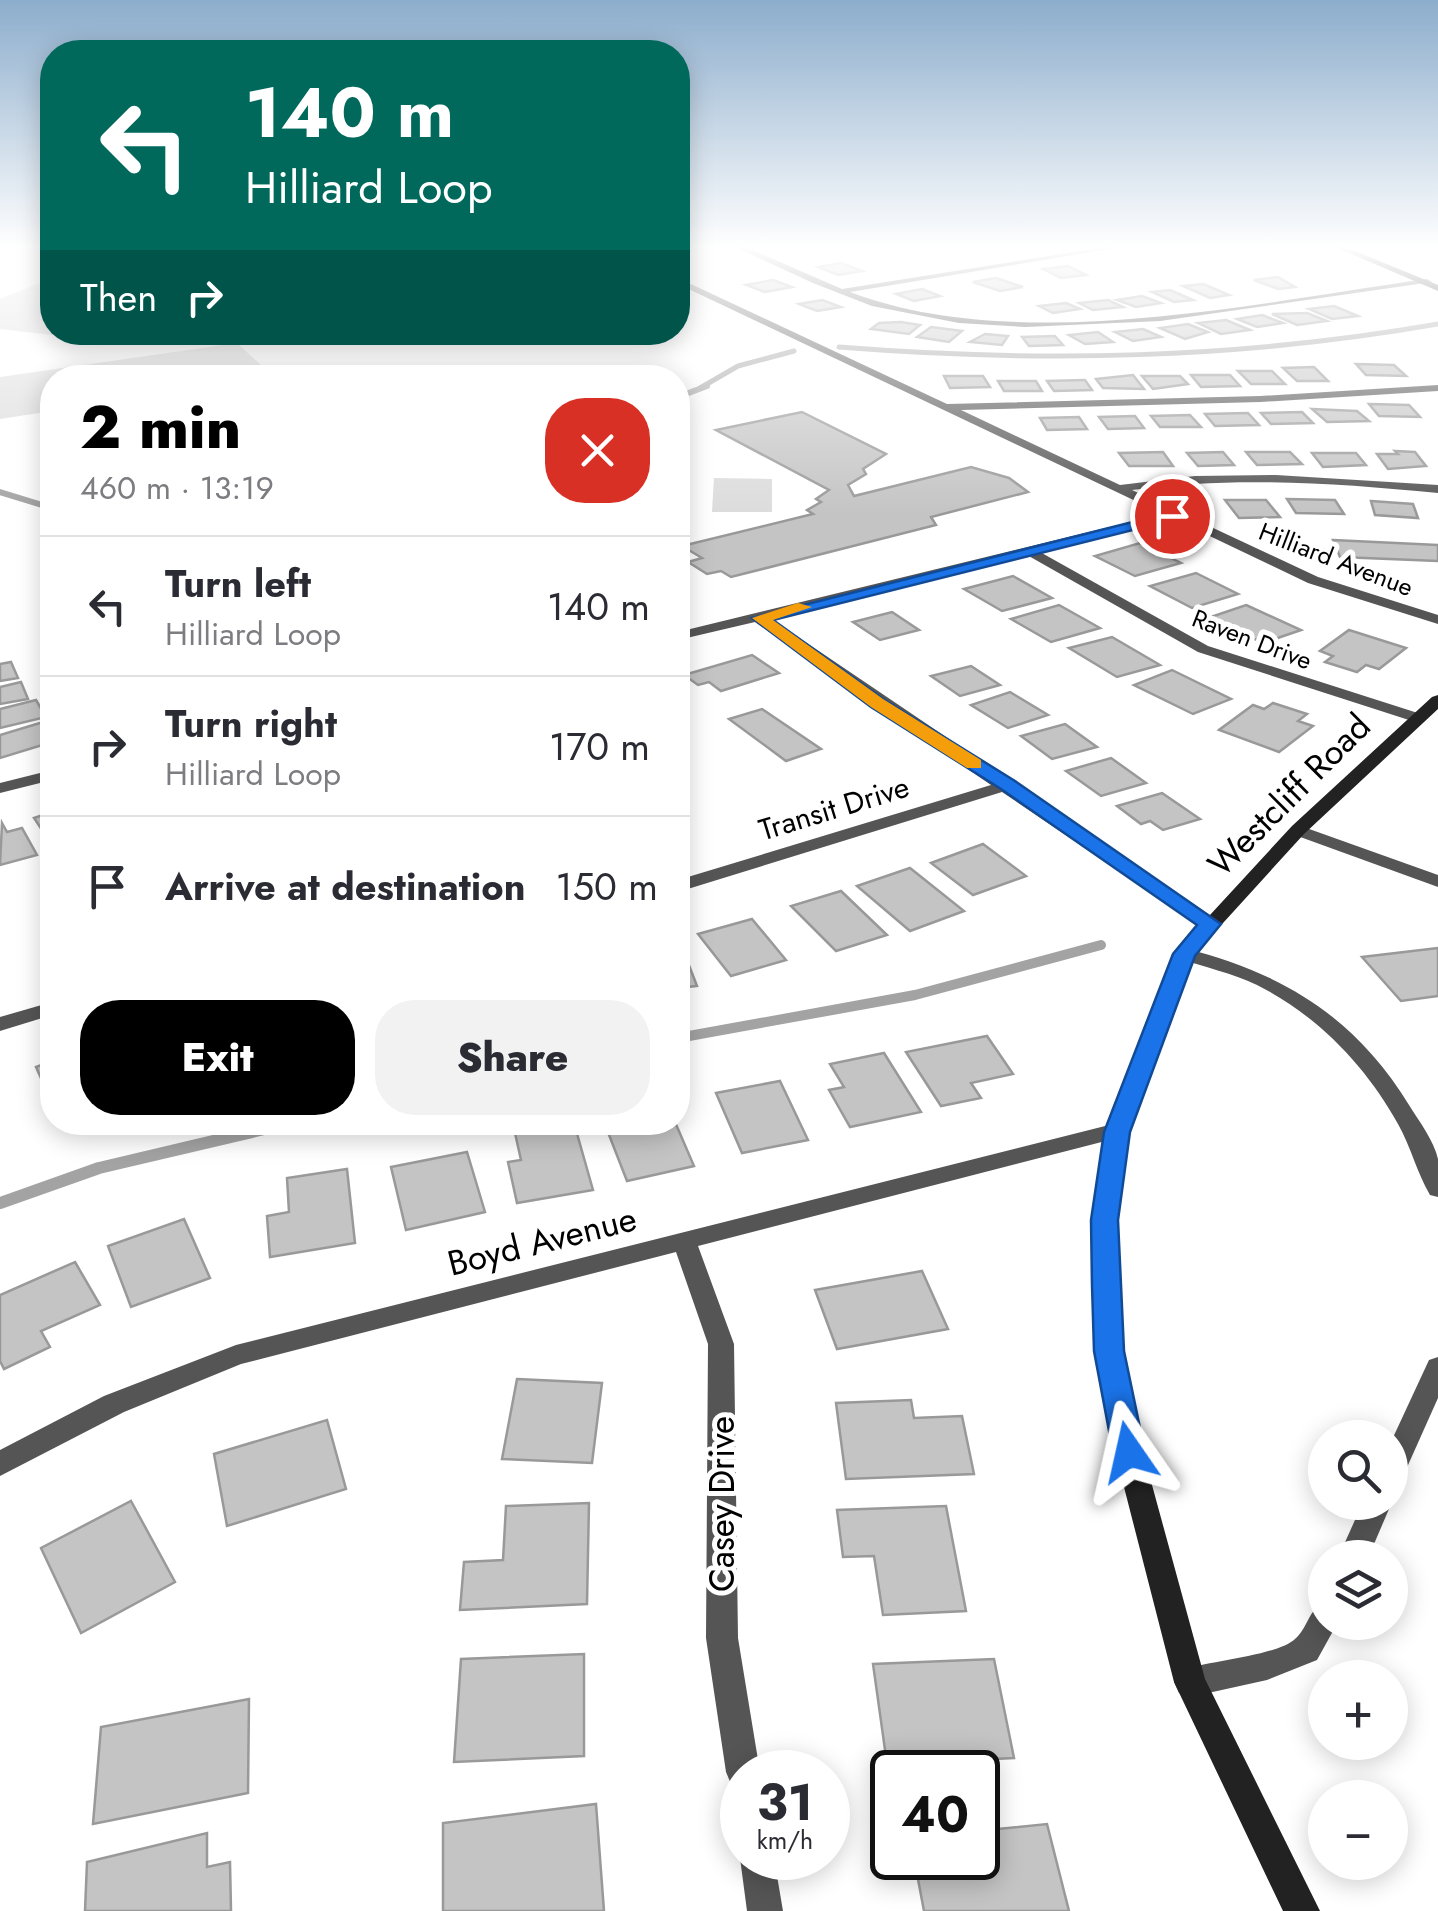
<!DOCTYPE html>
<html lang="en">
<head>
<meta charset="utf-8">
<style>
	body { margin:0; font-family:Jost,sans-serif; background:#f2f2f3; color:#2b2b33; height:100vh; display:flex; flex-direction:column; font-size:38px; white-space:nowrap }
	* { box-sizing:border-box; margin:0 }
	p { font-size:32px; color:#7c7c81 }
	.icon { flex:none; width:55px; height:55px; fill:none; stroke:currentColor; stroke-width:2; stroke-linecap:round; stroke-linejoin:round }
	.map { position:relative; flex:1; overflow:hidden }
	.details { position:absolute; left:40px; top:365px; width:650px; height:770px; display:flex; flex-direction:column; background:#fff; border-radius:40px; box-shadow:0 5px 25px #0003 }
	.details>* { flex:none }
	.banner { position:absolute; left:40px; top:40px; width:650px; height:305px; border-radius:40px; box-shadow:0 5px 25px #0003; background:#00695c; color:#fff; overflow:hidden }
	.controls { position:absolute; left:1308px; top:1420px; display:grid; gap:20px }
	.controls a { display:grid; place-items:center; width:100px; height:100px; border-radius:50%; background:#fff; box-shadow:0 5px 25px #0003; font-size:50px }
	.speed { position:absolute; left:720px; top:1750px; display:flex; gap:20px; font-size:50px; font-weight:700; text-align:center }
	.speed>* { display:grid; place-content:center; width:130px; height:130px; border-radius:50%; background:#fff; box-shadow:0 5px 25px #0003; line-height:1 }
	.speed small { font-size:25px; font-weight:400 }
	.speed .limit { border:5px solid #111; border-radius:15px; background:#fff; color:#111 }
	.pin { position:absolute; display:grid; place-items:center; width:85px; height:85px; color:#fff; margin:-42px; border:5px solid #fff; border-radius:50%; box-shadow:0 2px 10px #0007 }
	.me { position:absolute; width:110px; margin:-55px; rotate:349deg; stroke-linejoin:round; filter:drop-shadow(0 0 8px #0008) }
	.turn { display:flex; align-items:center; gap:35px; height:210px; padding:0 40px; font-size:45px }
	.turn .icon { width:130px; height:130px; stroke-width:2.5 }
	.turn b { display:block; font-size:70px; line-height:85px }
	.then { display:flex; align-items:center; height:95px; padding:0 40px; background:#0003; gap:20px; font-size:38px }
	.round { display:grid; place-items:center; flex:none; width:105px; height:105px; border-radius:40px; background:#f2f2f3 }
	.headline { display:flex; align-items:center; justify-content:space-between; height:170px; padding:0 40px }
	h1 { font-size:60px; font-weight:800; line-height:75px; color:#000 }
	.cta { display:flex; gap:20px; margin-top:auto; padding:20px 40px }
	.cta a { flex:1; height:115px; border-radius:40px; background:#000; color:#fff; font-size:40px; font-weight:800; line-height:115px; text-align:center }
	.cta a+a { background:#f2f2f3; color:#2b2b33 }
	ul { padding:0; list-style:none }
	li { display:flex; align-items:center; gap:30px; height:140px; padding:0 40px; border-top:2px solid #e1e1e2 }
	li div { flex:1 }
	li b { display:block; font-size:38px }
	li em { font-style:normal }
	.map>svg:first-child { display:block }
</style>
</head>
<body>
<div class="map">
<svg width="1438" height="1911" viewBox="0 0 1438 1911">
	<rect width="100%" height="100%" fill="#fff"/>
	<g fill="#dcdcdc">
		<polygon points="52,278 52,332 57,333 52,335 0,329 0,299"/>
		<polygon points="237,343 274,377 52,378 52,411 0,419 0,377"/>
		<polygon points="714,478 772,479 772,512 712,512"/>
	</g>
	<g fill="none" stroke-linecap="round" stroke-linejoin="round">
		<g stroke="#a3a3a3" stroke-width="5">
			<path d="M839 347C1041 363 1238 359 1438 324"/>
			<polyline points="700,388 738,366 794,351"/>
		</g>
		<g stroke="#a3a3a3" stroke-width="6">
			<polyline points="678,397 707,386"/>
			<polyline points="0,492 52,508"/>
		</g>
		<polyline stroke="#a3a3a3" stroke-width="10" points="678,1038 915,995 1101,945"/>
		<polyline stroke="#a3a3a3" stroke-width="12" points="0,1203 99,1168 294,1122"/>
	</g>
	<g fill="#c4c4c4" stroke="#999" stroke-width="2.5">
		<polygon points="841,263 862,271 838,275 818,267"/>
		<polygon points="1068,266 1086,275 1061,278 1043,269"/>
		<polygon points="1278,277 1295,287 1278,289 1254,280"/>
		<polygon points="996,278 1023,287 1000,291 973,282"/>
		<polygon points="773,280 792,287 765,292 746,285"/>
		<polygon points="1203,284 1229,295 1210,298 1183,286"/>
		<polygon points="922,289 940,296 914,301 896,294"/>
		<polygon points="1170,290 1193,300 1174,302 1152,292"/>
		<polygon points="1142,296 1161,303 1136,307 1117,300"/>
		<polygon points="822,300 841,307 817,311 799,304"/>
		<polygon points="1108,300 1123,307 1093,310 1079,303"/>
		<polygon points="1066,303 1080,309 1053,313 1039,306"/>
		<polygon points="1334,306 1358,316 1332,319 1309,309"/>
		<polygon points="1307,313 1327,321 1297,325 1272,314"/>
		<polygon points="1262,315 1283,323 1257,327 1237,319"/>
		<polygon points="1226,320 1250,330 1221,334 1198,323"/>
		<polygon points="901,322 920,325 909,334 871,329 879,323"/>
		<polygon points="1188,324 1208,332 1185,339 1160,328"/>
		<polygon points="931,327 962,331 949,342 917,337"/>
		<polygon points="1143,329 1161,337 1133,341 1115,332"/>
		<polygon points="1098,332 1113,342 1085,344 1069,335"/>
		<polygon points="985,334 1008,336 1002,345 970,342"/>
		<polygon points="1055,336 1063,345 1029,346 1022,337"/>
		<polygon points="1356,364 1394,365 1406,376 1366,375"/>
		<polygon points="1314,367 1328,381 1297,381 1283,368"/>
		<polygon points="1238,371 1272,371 1285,384 1251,384"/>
		<polygon points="1133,375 1144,389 1103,388 1096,379"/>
		<polygon points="1191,375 1230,375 1240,386 1201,387"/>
		<polygon points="944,376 983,376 990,387 950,388"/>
		<polygon points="1142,376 1180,376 1188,384 1153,389"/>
		<polygon points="1085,380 1092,390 1054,391 1047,381"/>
		<polygon points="998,381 1036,381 1042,391 1004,391"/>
		<polygon points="1369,404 1409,405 1420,417 1379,416"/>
		<polygon points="1312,409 1357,411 1369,421 1327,422"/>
		<polygon points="802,412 886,454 863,469 866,474 848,485 854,496 971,467 1009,478 1028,492 931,517 936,525 731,577 721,571 707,574 688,562 702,558 682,546 813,514 807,510 821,502 816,499 829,490 716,430"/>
		<polygon points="1302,412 1313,423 1271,424 1261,413"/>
		<polygon points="1248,413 1259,425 1215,426 1205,414"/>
		<polygon points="1190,415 1201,427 1160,427 1151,416"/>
		<polygon points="1135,416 1144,428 1108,429 1099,417"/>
		<polygon points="1079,417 1087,429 1047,430 1040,418"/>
		<polygon points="1395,451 1415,452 1426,466 1388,469 1377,454 1398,454"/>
		<polygon points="1163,452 1173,466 1129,466 1119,453"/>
		<polygon points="1223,452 1234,465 1198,466 1187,453"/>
		<polygon points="1246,452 1290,452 1302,464 1257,465"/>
		<polygon points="1312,453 1356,453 1366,465 1323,467"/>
		<polygon points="1287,499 1335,500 1344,514 1296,513"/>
		<polygon points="1225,500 1266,500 1280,517 1239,518"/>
		<polygon points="1371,501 1413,504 1418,518 1375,515"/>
		<polygon points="1333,540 1438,545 1438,561 1340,557"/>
		<polygon points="1140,543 1181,563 1135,576 1095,556"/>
		<polygon points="1196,573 1238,594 1192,608 1150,586"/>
		<polygon points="1013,576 1052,598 1002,611 964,589"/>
		<polygon points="1059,605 1100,628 1051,642 1011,619"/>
		<polygon points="1246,605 1301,630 1263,643 1208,618"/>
		<polygon points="892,612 919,630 880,640 853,622"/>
		<polygon points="1349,630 1406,648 1379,669 1366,665 1357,672 1325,662 1333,656 1320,651"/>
		<polygon points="1112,637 1160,665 1117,677 1069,648"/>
		<polygon points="752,655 779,673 721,691 709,682 698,685 684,675"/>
		<polygon points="11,662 18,678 0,681 0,664"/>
		<polygon points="971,666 1000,685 960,696 931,676"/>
		<polygon points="1172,670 1231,699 1193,714 1134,685"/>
		<polygon points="21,682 28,699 0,704 0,687"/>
		<polygon points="1010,692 1048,715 1008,728 971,705"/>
		<polygon points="36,700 46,717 0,728 0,709"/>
		<polygon points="1273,703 1307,714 1298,721 1313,726 1279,752 1219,730 1253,705 1264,709"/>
		<polygon points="762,709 821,749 786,761 729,719"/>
		<polygon points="40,723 52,736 52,742 0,758 0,735"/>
		<polygon points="1065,724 1097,747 1052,759 1021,736"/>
		<polygon points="1111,758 1146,783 1101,796 1066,771"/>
		<polygon points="1162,793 1200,819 1163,830 1150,821 1141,824 1117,806"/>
		<polygon points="52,812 52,845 34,818"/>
		<polygon points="2,823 7,832 22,828 37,855 0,865"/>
		<polygon points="983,844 1026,876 973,895 931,863"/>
		<polygon points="910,868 964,911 910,931 857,886"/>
		<polygon points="841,891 887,935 836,951 791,906"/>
		<polygon points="752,919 786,960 731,976 698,934"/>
		<polygon points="678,937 697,986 678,988"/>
		<polygon points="1438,948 1438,996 1401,1001 1362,957"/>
		<polygon points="987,1036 1013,1074 971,1083 981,1098 941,1106 906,1052"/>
		<polygon points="884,1053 921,1112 850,1127 829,1090 844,1087 830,1064"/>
		<polygon points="52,1061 52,1103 36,1067"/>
		<polygon points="780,1081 808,1140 742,1153 716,1093"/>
		<polygon points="604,1122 675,1122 694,1166 627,1181"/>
		<polygon points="574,1123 593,1190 517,1203 508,1162 521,1160 515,1133"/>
		<polygon points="467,1152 485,1212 406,1230 391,1167"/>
		<polygon points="347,1169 355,1243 270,1257 267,1216 289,1212 287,1178"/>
		<polygon points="184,1219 210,1278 131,1307 108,1246"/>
		<polygon points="75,1262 100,1305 41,1331 50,1347 4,1369 0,1361 0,1295"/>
		<polygon points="922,1271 948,1329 837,1349 815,1290"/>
		<polygon points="517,1379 602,1383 592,1463 502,1459"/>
		<polygon points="911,1400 914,1418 962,1416 974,1474 846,1479 836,1403"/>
		<polygon points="327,1420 346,1489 227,1526 214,1454"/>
		<polygon points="131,1501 175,1582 81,1633 41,1548"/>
		<polygon points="589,1503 587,1604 460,1610 464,1562 503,1560 506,1506"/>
		<polygon points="946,1506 966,1611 883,1615 874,1556 843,1557 837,1510"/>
		<polygon points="584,1654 584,1756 454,1762 461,1659"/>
		<polygon points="994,1659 1014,1758 887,1764 873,1664"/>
		<polygon points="249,1699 248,1793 93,1824 101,1727"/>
		<polygon points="596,1804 604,1911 443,1911 443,1823"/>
		<polygon points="1047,1824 1069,1911 924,1911 914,1858 978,1858 978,1831"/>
		<polygon points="207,1833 207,1867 230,1862 231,1911 85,1911 87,1862"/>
	</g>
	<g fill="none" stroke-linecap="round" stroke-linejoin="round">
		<g fill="#555" fill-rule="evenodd">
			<path d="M735 247H745L842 289 1105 247H1122L850 292C1018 356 1253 303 1427 279L1432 282 1160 321 1025 327 959 323 872 306 813 283Z"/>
			<path d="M678 278 947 404 1260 396 1438 385V391L1260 402 961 410 1120 485 1195 476 1276 475 1438 485V493C1336 483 1234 476 1132 490L1318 577 1438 615V624L1308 583 1174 519 1040 552 1208 646 1424 715 1426 718 1424 721H1412L1198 652 1027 555 770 618 1217 920 1220 924 1217 928H1203L1002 792 678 892V880L991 785 755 622 678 640V632L1163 514 678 284Z"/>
			<polygon points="52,770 52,780 0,793 0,783"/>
			<polygon points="1298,825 1438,875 1438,887 1292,834 1289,830"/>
			<path d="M1184 948C1283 973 1355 1017 1409 1105 1419 1121 1434 1141 1438 1159 1438 1171 1438 1185 1438 1197L1430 1195C1417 1173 1411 1147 1398 1124 1366 1066 1317 1015 1257 985 1232 973 1204 967 1177 958L1174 954Z"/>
			<polygon points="52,1002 52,1015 0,1031 0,1017"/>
			<polygon points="1117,1123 1125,1126 1128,1131 1125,1136 698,1246 734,1344 738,1638 760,1772 742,1772 742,1788 731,1784 726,1772 706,1638 708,1344 676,1252 241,1364 124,1412 0,1476 0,1450 104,1396 236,1345"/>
			<polygon points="1438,1357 1438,1398 1400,1483 1390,1487 1390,1444 1429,1360"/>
			<polygon points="1390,1497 1392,1502 1368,1558 1338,1558 1363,1502 1390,1502"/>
			<path d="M1325 1603V1622H1338L1317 1660 1267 1680 1190 1697 1179 1693 1174 1682 1179 1671C1206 1661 1277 1656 1295 1639 1309 1627 1307 1610 1325 1603Z"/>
			<polygon points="742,1851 742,1858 774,1858 783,1911 747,1911 740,1858"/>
		</g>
		<g fill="#222" fill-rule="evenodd">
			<polygon points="1335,247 1345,247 1438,285 1438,291"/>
			<polygon points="1438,695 1438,709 1304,834 1193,956 1128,1131 1117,1219 1122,1351 1143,1452 1205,1679 1320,1911 1283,1911 1174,1682 1115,1452 1096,1351 1093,1219 1106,1131 1174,954 1292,826 1432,697"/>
		</g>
	</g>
	<linearGradient id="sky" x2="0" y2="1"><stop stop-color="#8cadcc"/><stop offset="0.48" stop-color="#fff"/><stop offset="1" stop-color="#fff" stop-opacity="0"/></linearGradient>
	<rect width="1438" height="514" fill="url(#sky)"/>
	<polygon fill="#1a73e8" stroke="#114b97" stroke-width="2.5" points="1172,512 1179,516 1177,519 773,620 883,699 1015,781 1221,924 1195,956 1130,1132 1118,1220 1121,1285 1124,1351 1145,1452 1140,1461 1129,1465 1118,1461 1113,1452 1094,1351 1092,1285 1091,1220 1104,1132 1173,954 1197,925 1001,789 871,707 752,618"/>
	<polygon fill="#f59e0b" points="798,603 812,607 773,620 883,699 981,760 981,768 967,768 871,707 752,618"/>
	<g text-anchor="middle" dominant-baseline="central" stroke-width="10" stroke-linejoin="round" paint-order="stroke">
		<g font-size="25" fill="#000" stroke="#fff">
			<text transform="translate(1336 559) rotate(21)">Hilliard Avenue</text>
			<text transform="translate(1252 639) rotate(21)">Raven Drive</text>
		</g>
		<g font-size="30" fill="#000" stroke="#fff">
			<text transform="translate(834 808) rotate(-17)">Transit Drive</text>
		</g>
		<g font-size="35" fill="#000" stroke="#fff">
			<text transform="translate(1289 795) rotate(-45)">Westcliff Road</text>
			<text transform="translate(542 1241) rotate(-14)">Boyd Avenue</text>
			<text transform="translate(722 1504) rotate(-90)">Casey Drive</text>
		</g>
	</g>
</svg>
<div class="controls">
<a><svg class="icon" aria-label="search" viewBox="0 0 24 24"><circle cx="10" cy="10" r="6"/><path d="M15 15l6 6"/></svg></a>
<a><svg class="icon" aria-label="layers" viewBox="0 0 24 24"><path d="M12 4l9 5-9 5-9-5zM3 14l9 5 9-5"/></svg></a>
<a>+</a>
<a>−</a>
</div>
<div class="speed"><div>31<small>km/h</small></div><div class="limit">40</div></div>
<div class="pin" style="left:1172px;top:516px;background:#d93025"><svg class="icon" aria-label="arrive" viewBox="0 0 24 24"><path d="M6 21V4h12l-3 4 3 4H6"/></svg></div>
<svg class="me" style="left:1129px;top:1452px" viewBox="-20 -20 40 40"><path d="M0-17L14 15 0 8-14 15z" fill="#1a73e8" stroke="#fff" stroke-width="4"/></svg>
<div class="banner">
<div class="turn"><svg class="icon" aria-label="left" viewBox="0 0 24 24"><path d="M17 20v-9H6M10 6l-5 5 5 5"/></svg><div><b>140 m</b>Hilliard Loop</div></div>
<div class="then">Then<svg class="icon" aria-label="right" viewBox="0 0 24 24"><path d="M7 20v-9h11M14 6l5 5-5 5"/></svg></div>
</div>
<section class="details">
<div class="headline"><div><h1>2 min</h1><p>460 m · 13:19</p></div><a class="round" style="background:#d93025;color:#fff"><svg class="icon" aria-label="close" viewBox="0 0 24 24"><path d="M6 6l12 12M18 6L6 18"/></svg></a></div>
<ul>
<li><svg class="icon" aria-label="left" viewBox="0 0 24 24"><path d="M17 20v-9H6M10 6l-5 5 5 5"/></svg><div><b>Turn left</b><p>Hilliard Loop</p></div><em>140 m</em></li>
<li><svg class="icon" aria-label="right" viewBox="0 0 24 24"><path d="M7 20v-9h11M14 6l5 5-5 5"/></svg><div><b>Turn right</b><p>Hilliard Loop</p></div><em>170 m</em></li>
<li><svg class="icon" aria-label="arrive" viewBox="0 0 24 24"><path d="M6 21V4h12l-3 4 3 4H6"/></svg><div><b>Arrive at destination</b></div><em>150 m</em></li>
</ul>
<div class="cta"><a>Exit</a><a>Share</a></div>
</section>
</div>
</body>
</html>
